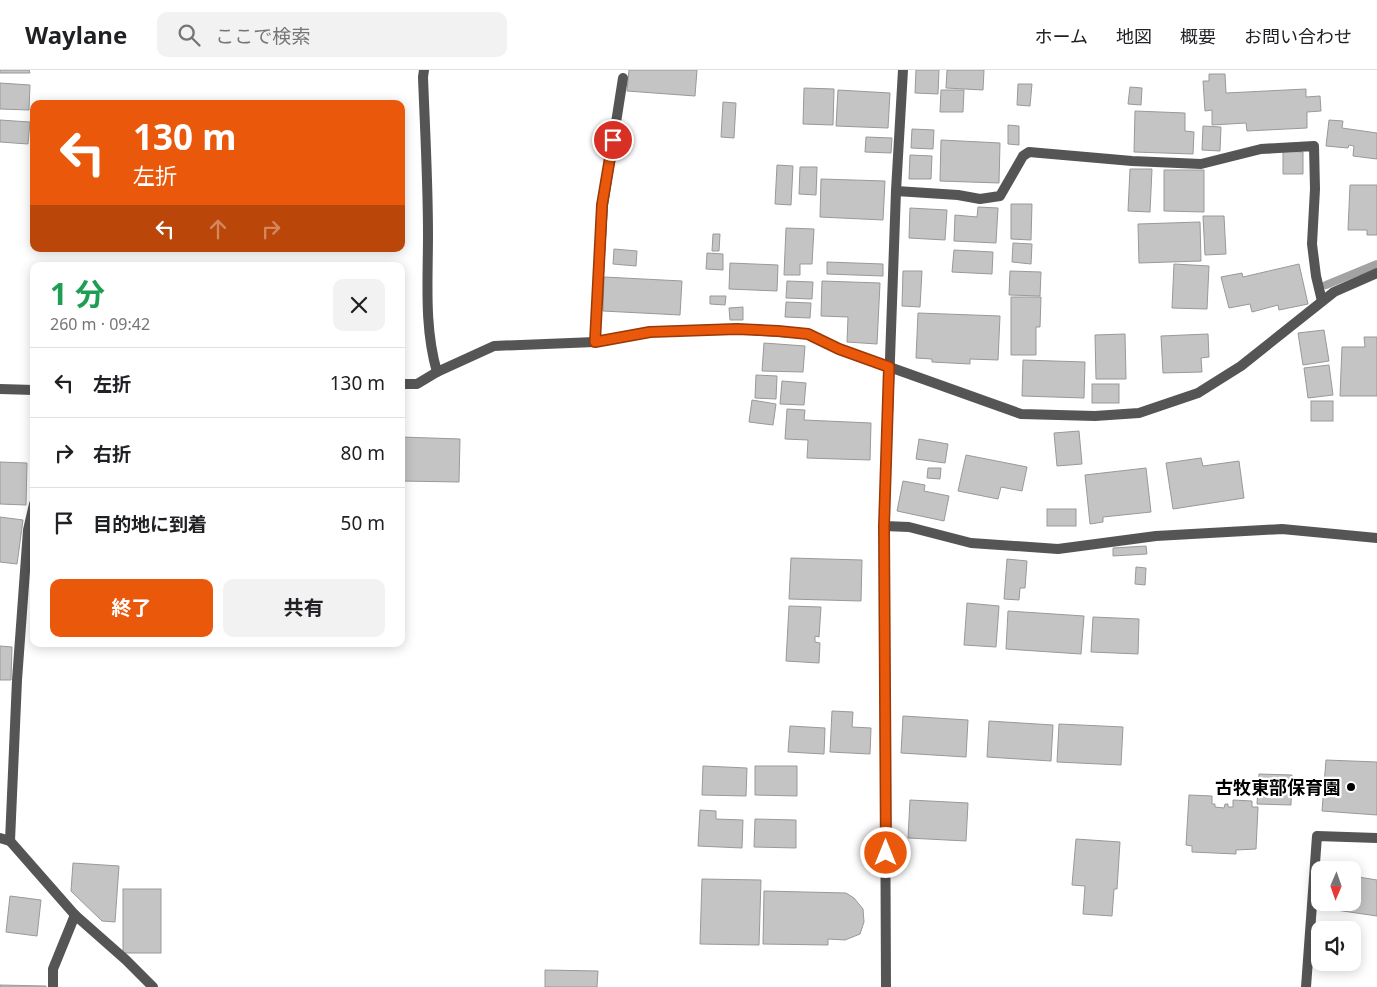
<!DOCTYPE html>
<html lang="ja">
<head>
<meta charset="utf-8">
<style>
	body { margin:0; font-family:"Noto Sans","Noto Sans JP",sans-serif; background:#f2f2f2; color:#202124; height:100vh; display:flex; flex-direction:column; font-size:19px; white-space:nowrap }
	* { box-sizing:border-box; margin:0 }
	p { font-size:16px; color:#757577 }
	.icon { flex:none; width:28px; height:28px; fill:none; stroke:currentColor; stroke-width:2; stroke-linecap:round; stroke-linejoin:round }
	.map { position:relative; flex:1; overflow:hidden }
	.panel { position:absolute; left:30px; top:192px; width:375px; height:385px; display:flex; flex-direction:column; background:#fff; border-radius:10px; box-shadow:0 2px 12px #0003 }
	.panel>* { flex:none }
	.hud { position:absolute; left:30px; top:30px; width:375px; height:152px; border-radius:10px; box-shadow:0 2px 12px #0003; background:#ea580c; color:#fff; overflow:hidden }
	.needle { width:32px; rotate:182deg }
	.fabs { position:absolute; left:1311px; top:791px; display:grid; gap:10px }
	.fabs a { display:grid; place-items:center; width:50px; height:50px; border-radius:10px; background:#fff; box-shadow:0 2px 12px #0003; font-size:25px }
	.pin { position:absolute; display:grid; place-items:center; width:42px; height:42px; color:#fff; margin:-21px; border:2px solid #fff; border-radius:50%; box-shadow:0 1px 5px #0007 }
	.me { position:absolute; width:55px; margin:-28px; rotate:0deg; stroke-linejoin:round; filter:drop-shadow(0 0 4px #0008) }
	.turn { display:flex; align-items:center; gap:18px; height:105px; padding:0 20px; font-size:22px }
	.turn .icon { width:65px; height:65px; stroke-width:2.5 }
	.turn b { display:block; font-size:35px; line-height:42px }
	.lanes { display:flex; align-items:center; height:48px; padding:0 20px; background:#0003; justify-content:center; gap:25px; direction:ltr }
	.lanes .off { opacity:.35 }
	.round { display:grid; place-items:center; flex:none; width:52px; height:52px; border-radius:10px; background:#f2f2f2 }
	.summary { display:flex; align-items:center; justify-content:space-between; height:85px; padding:0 20px }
	h1 { font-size:30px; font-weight:700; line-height:38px; color:#1e9e55 }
	.primary-button { display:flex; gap:10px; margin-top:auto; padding:10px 20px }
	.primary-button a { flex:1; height:58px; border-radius:10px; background:#ea580c; color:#fff; font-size:20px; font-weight:700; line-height:58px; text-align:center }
	.primary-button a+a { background:#f2f2f2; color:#202124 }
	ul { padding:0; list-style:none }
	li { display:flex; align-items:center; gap:15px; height:70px; padding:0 20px; border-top:1px solid #e0e0e0 }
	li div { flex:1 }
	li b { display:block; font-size:19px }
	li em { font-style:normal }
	header { display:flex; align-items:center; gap:30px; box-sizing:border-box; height:70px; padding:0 25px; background:#fff; border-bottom:1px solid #e0e0e0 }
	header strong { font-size:24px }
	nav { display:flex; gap:28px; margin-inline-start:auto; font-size:18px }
	.search { width:350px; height:45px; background:#f2f2f2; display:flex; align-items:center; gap:12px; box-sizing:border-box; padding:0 18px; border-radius:10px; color:#757577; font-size:19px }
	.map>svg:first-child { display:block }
</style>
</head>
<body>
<header>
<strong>Waylane</strong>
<div class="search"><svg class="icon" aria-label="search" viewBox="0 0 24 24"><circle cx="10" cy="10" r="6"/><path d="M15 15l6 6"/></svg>ここで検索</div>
<nav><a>ホーム</a><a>地図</a><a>概要</a><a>お問い合わせ</a></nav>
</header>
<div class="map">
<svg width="1377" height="917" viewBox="0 0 1377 917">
	<rect width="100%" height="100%" fill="#fff"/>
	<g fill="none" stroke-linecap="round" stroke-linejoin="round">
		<polyline stroke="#a3a3a3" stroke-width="8" points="1326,215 1377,194"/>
	</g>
	<g fill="#c4c4c4" stroke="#999">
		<polygon points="0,0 29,0 30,3 0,3"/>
		<polygon points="629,0 697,0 695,26 627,21"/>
		<polygon points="916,0 939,0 938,24 915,23"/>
		<polygon points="947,0 984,0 983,20 946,18"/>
		<polygon points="1209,4 1225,4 1226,23 1306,19 1306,27 1320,26 1321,41 1307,42 1307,58 1247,61 1246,53 1212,55 1212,40 1205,41 1203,11 1209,11"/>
		<polygon points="0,13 30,15 29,40 0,39"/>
		<polygon points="1018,14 1032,14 1030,36 1017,35"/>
		<polygon points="1130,17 1142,18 1141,35 1128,34"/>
		<polygon points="804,18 834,19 833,55 803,54"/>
		<polygon points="838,20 890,23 888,58 836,56"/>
		<polygon points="941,20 964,20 963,42 940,42"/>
		<polygon points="723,32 736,33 734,68 721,67"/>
		<polygon points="1135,41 1185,43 1185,61 1194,62 1193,84 1134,82"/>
		<polygon points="0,50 30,52 28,74 0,72"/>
		<polygon points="1329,50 1343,51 1342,58 1377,63 1377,89 1353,86 1354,76 1349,75 1348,78 1326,76"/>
		<polygon points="1008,55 1019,56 1019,75 1008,74"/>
		<polygon points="1203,56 1221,57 1220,81 1202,80"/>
		<polygon points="912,59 934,60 933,79 911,78"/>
		<polygon points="866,67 892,68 891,83 865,82"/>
		<polygon points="941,70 1000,73 999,113 940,111"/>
		<polygon points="1283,81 1303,82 1303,104 1283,104"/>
		<polygon points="910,85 932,86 931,109 909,109"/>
		<polygon points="777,95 793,96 791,135 775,134"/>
		<polygon points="800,97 817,97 816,125 799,124"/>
		<polygon points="1130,99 1152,99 1150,142 1128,141"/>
		<polygon points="1164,100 1204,100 1204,142 1164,141"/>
		<polygon points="821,109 885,111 883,150 820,147"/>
		<polygon points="1350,115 1377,115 1377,165 1367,165 1367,160 1348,160"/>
		<polygon points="1011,134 1032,134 1031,170 1011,169"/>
		<polygon points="978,137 998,138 996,173 954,171 955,145 977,147"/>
		<polygon points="910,138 947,140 945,170 909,168"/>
		<polygon points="1203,146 1224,146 1226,184 1205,185"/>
		<polygon points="1200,152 1201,191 1139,193 1138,154"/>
		<polygon points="786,158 814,159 812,194 800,194 800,205 784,205"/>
		<polygon points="713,164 720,164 719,181 712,181"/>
		<polygon points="1013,173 1032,174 1031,194 1012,192"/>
		<polygon points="614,179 637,181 636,196 613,194"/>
		<polygon points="954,180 993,182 992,204 952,202"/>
		<polygon points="707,183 723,184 723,200 706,199"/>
		<polygon points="827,192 883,194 883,206 827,204"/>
		<polygon points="730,193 778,195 777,221 729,219"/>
		<polygon points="1174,194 1209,196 1207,239 1172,238"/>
		<polygon points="1299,194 1308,234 1279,240 1278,235 1252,242 1250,234 1229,238 1221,207 1242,203 1243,207"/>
		<polygon points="903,201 922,201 920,237 902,236"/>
		<polygon points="1010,201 1041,202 1040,226 1009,225"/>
		<polygon points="604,207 682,211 680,245 603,241"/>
		<polygon points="787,211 813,212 812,229 786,228"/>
		<polygon points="822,211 880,213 877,274 847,272 848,247 821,246"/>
		<polygon points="710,226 726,226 725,235 710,234"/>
		<polygon points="1011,227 1041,227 1040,257 1036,257 1036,285 1011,285"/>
		<polygon points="786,232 811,233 810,248 785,247"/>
		<polygon points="743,237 743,250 730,250 729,238"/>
		<polygon points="918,243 1000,246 998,290 970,289 970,294 932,292 932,289 916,288"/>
		<polygon points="1324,260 1329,291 1303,295 1298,263"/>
		<polygon points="1125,264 1126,309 1096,309 1095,265"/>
		<polygon points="1208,264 1209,287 1201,288 1202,302 1163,303 1161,266"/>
		<polygon points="1364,267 1377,267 1377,326 1340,326 1342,277 1365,277"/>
		<polygon points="764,273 805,276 803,302 762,301"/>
		<polygon points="1023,290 1085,292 1084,328 1022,326"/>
		<polygon points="1329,295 1333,325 1308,328 1304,298"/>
		<polygon points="756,305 777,306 776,329 755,328"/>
		<polygon points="782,311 806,313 804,335 780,334"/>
		<rect x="1092" y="314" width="27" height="19"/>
		<polygon points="752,330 776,334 773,355 749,352"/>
		<rect x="1311" y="331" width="22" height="20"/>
		<polygon points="787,339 805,340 804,350 871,353 870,390 807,388 808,370 785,369"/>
		<polygon points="1079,361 1082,394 1057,396 1054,363"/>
		<polygon points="401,367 460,369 459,412 401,411"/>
		<polygon points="919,369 948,374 945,393 916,389"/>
		<polygon points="966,385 1027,397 1022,421 1001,417 998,429 958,421"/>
		<polygon points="1201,388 1203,396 1239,391 1244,428 1173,439 1166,393"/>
		<polygon points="0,392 27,393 26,435 0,434"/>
		<polygon points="928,398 941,398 940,409 927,408"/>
		<polygon points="1146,398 1151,442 1103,447 1103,452 1090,454 1085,405"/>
		<polygon points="903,411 925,415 924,421 949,426 944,451 897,441"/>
		<rect x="1047" y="439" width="29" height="17"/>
		<polygon points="0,447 23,450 17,494 0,492"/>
		<polygon points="1146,476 1147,484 1113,486 1113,478"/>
		<polygon points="791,488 862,490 861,531 789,529"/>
		<polygon points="1007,489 1027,491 1025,518 1020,518 1019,530 1004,529"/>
		<polygon points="1136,497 1146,498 1145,515 1135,514"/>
		<polygon points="967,533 999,536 996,577 964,575"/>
		<polygon points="789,536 821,537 819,567 815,566 815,572 820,573 819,593 786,591"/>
		<polygon points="1008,541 1084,546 1081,584 1006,579"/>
		<polygon points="1093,547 1139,549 1138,584 1091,582"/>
		<polygon points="0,576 12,577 11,610 0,610"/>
		<polygon points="832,641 853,642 852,657 871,658 870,684 830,682"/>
		<polygon points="903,646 968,650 966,687 901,683"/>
		<polygon points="989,651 1053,655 1051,691 987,687"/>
		<polygon points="1059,654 1123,657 1121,695 1057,692"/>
		<polygon points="790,656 825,658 824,684 788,682"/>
		<polygon points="1326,690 1377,692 1377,745 1322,741"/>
		<polygon points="703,696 747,698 746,726 702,725"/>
		<polygon points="755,696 797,696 797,726 755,725"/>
		<polygon points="1259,704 1292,705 1291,735 1257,734"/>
		<polygon points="1189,725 1212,726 1212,734 1215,734 1215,737 1224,738 1225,734 1228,734 1228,737 1233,737 1233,730 1252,731 1252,737 1258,737 1256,779 1236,780 1236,784 1192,782 1192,776 1186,775"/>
		<polygon points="910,730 968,733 966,771 908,768"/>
		<polygon points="700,740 716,741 716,749 743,750 742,778 698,776"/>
		<polygon points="755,749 796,750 796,778 754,777"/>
		<polygon points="1076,769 1120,772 1117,819 1114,819 1112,846 1083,844 1085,816 1072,815"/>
		<polygon points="73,793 119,796 115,852 102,851 71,821"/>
		<polygon points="1352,806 1377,810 1377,846 1322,838 1322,832 1352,832"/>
		<polygon points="702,809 761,810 759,875 700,874"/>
		<rect x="123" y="819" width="38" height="64"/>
		<polygon points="764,821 846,823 854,828 863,839 864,852 860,864 845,870 828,869 828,875 763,874"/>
		<polygon points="10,826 41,830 37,866 6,862"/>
		<polygon points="545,900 598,901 597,917 545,917"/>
		<polygon points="0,915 46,916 46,917 0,917"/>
	</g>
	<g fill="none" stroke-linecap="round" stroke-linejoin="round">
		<g stroke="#555" stroke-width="10">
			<path d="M424 0 423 7C425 60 428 112 428 165 428 211 424 257 437 302"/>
			<polyline points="896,121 958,125 980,129 1000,126 1023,86 1029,82 1132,91 1201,94 1261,79 1314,76 1315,119 1312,174 1316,206 1322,231"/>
			<polyline points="595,272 603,135 623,8"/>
			<polyline points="401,314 417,314 437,302 494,276 595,272 650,262 737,259 808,264 839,279 1021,344 1095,346 1139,343 1198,323 1241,296 1334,222 1377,203"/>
			<polyline points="0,319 34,320"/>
			<polyline points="884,456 909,457 971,473 1058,479 1156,466 1282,459 1377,468"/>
			<polyline points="0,768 10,771 17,610 28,460 34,434"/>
			<polyline points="10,771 75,845 126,890 153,917"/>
			<polyline points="53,917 53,899 75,845"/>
			<polyline points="886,917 884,456 896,121 903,0"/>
			<polyline points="1306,917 1317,766 1377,768"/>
		</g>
	</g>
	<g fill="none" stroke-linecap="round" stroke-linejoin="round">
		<g stroke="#983908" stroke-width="12">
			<polyline id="route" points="613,70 602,135 595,272 650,262 737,259 778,261 808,264 839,279 889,297 884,456 886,783"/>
		</g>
		<use href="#route" stroke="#ea580c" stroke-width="9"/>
	</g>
	<circle fill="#000" stroke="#fff" stroke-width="2" cx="1351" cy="717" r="5"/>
	<g text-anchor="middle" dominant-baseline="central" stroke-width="4.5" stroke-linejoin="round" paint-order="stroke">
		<g font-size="18" font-weight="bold" fill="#000" stroke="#fff" text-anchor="end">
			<text x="1341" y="717">古牧東部保育園</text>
		</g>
	</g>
</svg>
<div class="fabs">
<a><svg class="needle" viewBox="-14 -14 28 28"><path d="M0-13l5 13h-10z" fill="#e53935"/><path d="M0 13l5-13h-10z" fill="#757577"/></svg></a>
<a><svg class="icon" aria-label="sound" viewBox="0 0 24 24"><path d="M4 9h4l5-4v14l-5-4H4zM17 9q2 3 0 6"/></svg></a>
</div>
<div class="pin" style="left:613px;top:70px;background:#d93025"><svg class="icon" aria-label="arrive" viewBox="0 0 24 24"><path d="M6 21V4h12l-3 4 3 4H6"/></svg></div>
<svg class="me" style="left:886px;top:783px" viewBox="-20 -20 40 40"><circle r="17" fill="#ea580c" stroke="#fff" stroke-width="3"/><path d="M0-11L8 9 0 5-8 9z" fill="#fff"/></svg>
<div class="hud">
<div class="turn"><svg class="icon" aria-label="left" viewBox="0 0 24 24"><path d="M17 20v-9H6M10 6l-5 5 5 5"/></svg><div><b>130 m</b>左折</div></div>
<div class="lanes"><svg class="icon" aria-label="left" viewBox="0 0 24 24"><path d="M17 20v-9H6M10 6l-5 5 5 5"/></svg><svg class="icon off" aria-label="ahead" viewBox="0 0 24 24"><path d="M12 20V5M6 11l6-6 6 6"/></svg><svg class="icon off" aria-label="right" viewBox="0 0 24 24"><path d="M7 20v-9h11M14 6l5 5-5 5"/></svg></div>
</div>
<section class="panel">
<div class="summary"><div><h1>1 分</h1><p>260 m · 09:42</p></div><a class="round"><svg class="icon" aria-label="close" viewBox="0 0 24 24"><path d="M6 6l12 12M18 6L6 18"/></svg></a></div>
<ul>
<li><svg class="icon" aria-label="left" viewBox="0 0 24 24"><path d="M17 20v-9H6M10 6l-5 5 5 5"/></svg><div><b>左折</b></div><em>130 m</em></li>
<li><svg class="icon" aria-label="right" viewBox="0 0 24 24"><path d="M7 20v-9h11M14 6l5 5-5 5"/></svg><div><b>右折</b></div><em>80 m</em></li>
<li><svg class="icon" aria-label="arrive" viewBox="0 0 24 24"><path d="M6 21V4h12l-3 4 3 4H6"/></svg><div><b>目的地に到着</b></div><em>50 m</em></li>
</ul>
<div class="primary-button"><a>終了</a><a>共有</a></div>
</section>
</div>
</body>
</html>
